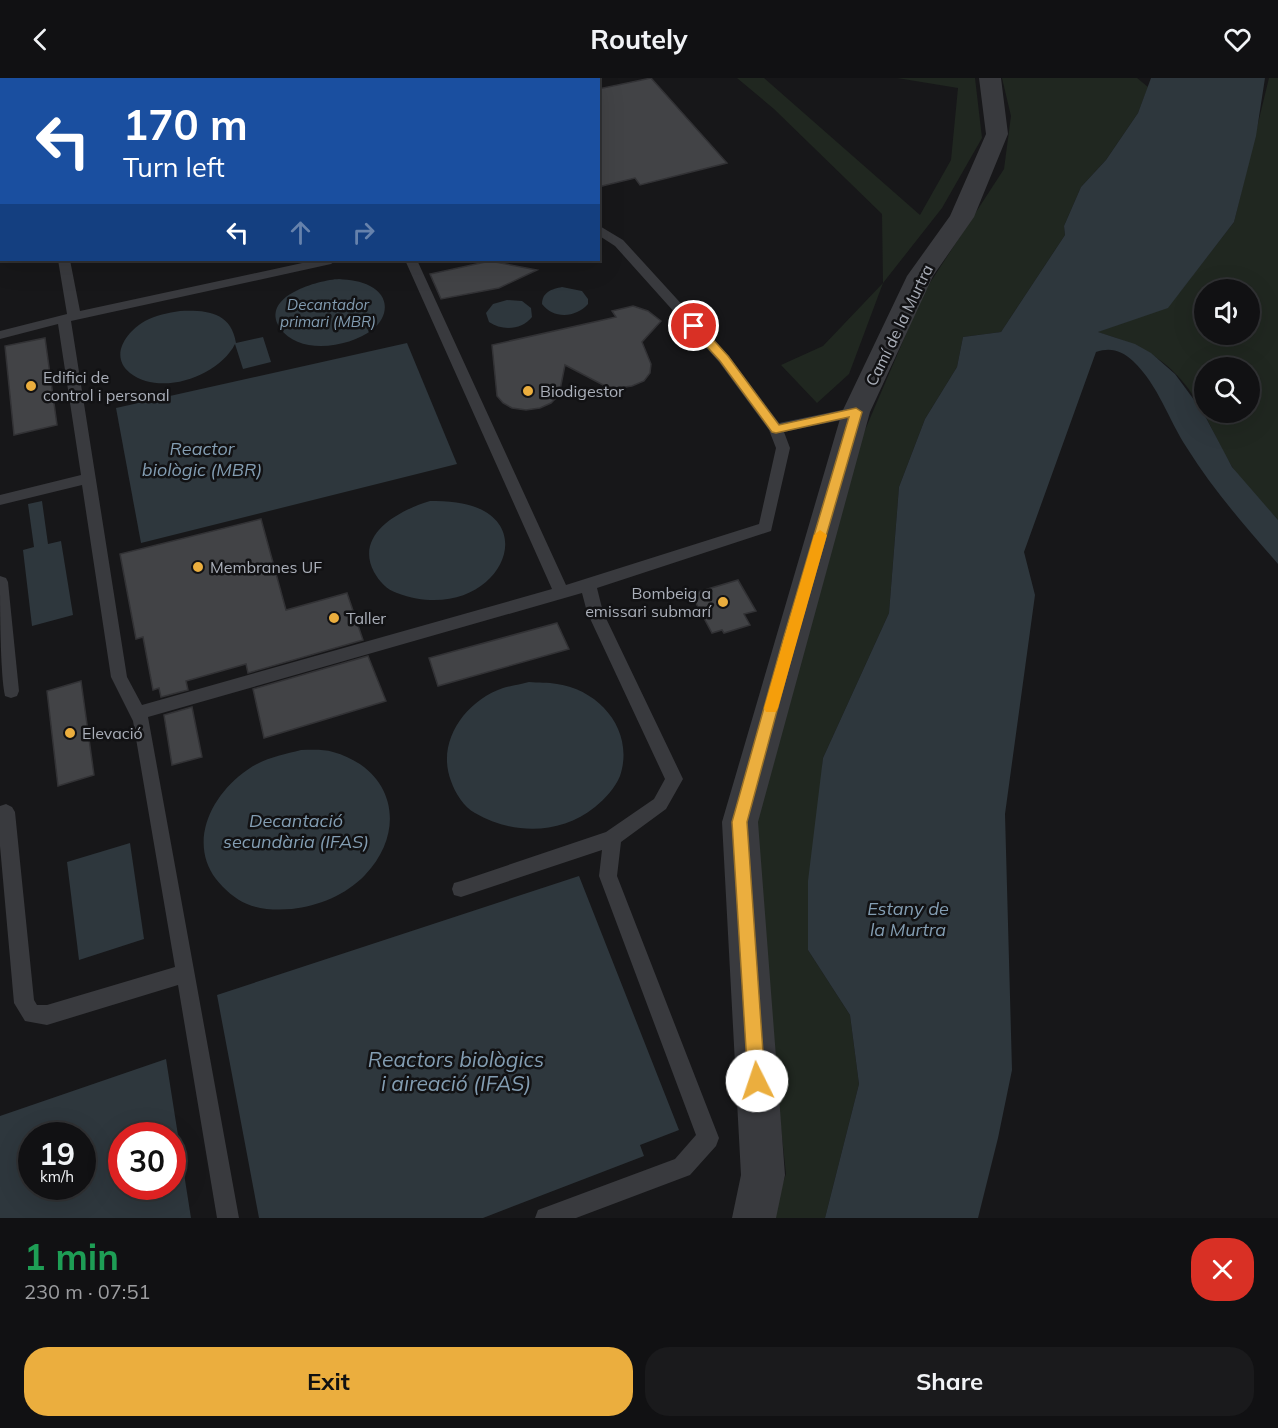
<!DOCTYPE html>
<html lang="en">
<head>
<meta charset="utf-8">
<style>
	body { margin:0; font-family:Mulish,sans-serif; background:#1a1a1c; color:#f1f3f6; height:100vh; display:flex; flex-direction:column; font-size:22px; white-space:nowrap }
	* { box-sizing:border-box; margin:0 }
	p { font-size:20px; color:#9c9da0 }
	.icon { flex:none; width:33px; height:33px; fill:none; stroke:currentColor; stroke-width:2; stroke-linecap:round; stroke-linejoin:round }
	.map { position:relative; height:1140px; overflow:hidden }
	.drawer { display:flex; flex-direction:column; background:#111113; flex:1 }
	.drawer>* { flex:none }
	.banner { position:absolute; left:0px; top:0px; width:600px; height:183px; box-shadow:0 6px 24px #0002,0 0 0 2px #303133; background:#1a4fa0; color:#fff; overflow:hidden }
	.buttons { position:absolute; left:1194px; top:201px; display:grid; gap:12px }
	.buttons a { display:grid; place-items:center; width:66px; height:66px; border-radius:50%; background:#111113; box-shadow:0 6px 24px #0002,0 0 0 2px #303133; font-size:30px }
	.speed { position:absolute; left:18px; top:1044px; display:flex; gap:12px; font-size:30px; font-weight:700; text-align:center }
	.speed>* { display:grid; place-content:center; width:78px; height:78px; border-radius:50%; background:#111113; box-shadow:0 6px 24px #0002,0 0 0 2px #303133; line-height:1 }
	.speed small { font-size:15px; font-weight:400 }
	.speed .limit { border:9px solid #d22; background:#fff; color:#111 }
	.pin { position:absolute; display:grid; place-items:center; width:51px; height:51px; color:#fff; margin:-26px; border:3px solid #fff; border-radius:50%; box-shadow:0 2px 6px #0007 }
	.me { position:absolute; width:66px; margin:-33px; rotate:356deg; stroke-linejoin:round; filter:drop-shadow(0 0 4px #0008) }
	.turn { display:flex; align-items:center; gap:21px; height:126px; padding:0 24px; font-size:27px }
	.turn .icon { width:78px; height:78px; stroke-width:2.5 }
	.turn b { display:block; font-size:42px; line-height:51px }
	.lanes { display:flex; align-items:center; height:57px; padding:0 24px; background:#0003; justify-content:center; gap:30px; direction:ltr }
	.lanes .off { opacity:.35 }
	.round { display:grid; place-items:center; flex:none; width:63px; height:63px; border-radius:24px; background:#1a1a1c }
	.overview { display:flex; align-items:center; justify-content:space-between; height:102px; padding:0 24px }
	h1 { font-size:36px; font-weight:700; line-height:45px; color:#1e9e55 }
	.action { display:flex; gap:12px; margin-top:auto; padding:12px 24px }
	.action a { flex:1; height:69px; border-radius:24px; background:#ebae3e; color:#111; font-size:24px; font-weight:700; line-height:69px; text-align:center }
	.action a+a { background:#1a1a1c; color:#f1f3f6 }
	header { display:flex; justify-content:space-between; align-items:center; height:78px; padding:0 24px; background:#111113; font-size:27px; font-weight:700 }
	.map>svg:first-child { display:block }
</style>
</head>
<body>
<header><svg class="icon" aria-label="back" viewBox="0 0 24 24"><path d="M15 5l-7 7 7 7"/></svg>Routely<svg class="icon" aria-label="heart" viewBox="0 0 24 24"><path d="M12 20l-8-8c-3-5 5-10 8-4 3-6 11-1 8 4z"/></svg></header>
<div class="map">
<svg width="1278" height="1140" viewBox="0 0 1278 1140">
	<rect width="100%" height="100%" fill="#171719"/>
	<g fill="#202720" fill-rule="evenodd">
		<polygon points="737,0 764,0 920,137 951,82 958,10 897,0 975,0 982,60 942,130 883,205 849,296 817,325 781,287 823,268 883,205 882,136 774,31"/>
		<polygon points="1002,0 1137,0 1148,9 1138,35 1106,82 1081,109 1064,148 1065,157 1001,254 963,259 957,289 925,341 899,409 889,535 823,680 808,872 850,937 859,1006 825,1140 771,1140 786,1096 749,751 859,366 924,214 1004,91 1011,38"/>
		<path d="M1269 0H1278V442C1263 425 1243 407 1231 387 1220 370 1213 351 1203 334 1178 287 1147 268 1097 254L1168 229 1234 144ZM1204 212H1250V256H1204ZM1204 290H1250V334H1204Z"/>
	</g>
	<g fill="#2e373d" fill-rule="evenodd">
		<path d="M1151 0H1265L1256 58 1234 144 1168 230 1098 254 1135 266 1151 275 1175 296 1203 334 1232 389 1278 442V486C1246 449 1213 412 1187 370 1168 341 1159 308 1133 283 1122 273 1111 269 1096 274L1024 474 1035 517 1005 736 1012 992 998 1060 978 1140H825L859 1006 850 937 808 872V803L823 680 889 535 899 409 925 341 957 289 963 259 1001 254 1065 157 1064 148 1081 109 1106 82 1138 35Z"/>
		<path d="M339 201C350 202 361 203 370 208 390 218 389 239 372 252 350 269 299 278 280 250 259 218 319 202 339 201Z"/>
		<path d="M562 209 582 213 588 221V226C576 240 553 241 542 226 542 214 552 211 562 209Z"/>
		<path d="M507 222 522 223 531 230 532 239C522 252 502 253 489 244L486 235 493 226Z"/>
		<path d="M180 233C207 232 231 234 236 265L263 259 271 284 243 291 235 266C219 298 161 319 130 295 109 278 126 254 145 243 156 237 168 235 180 233Z"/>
		<polygon points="407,265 457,386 141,465 116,330"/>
		<polygon points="42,423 48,466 61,463 73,537 32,548 23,472 34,469 28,426"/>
		<path d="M430 423C561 419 502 554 397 515 387 512 379 503 374 494 354 456 400 432 430 423Z"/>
		<path d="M529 604C538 605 548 604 557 606 600 612 635 653 620 698 615 710 605 721 595 729 560 757 513 757 475 735 464 729 455 715 451 703 436 664 465 623 503 610 511 608 521 606 529 604Z"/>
		<path d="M301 672C311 672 323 671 333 674 394 691 408 752 365 797 346 817 318 828 292 831 278 832 261 832 247 826 235 821 224 811 216 801 189 765 210 720 243 695 260 681 281 677 301 672Z"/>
		<polygon points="130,765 144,861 79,882 67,784"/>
		<polygon points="579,798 679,1052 640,1067 644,1078 483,1140 259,1140 217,917"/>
		<path d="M166 981 191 1140H0V1038ZM32 1058H82V1108H32ZM122 1058H172V1108H122Z"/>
	</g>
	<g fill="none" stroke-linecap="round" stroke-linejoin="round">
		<g fill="#2e373d" fill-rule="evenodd">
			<polygon points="3,0 9,0 10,2 4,2"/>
			<polygon points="161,0 169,0 168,2 159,2"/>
			<rect x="0" y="56" width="2" height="4"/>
		</g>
	</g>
	<g fill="#424346" stroke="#323235" stroke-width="1.5">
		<polygon points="651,0 727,85 640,107 635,100 598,109 598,11"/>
		<polygon points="490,183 537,192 499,210 441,221 430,196"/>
		<polygon points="633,228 648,233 661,243 642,264 651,286 650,295 644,303 632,308 618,310 605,308 565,287 559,317 551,325 540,330 526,332 512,330 503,325 497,318 492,267 616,239 612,233"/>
		<polygon points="45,260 57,347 14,357 5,268"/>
		<polygon points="261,441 286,532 347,515 363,562 248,595 246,586 186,603 188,612 161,619 159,610 153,612 143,559 136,561 120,476"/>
		<polygon points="738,502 756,533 744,536 750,547 724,555 722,552 712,555 691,516"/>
		<polygon points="557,545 569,571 438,608 429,580"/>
		<polygon points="368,578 386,623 264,660 253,611"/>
		<polygon points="81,603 94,697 58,708 47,613"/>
		<polygon points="192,629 202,679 172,687 164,637"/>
	</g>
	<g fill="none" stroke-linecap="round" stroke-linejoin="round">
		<g fill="#393a3e" fill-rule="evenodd">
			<rect x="0" y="119" width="2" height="8"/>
			<polygon points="598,147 623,162 729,278 779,345 856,329 863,334 856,339 784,354 790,370 771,453 597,510 603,534 683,701 666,731 621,764 617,798 719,1060 716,1068 690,1097 576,1140 535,1140 538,1132 675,1081 696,1057 599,798 602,772 461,819 454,817 452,811 454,805 461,803 606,754 654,721 665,701 587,534 582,515 148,639 239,1140 217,1140 178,907 47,947 25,943 14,925 0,768 0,728 6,726 12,729 15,734 34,922 37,927 47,927 175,889 133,643 111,599 82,407 0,427 0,417 81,397 58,246 0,261 0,253 67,236 58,182 70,182 80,233 316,182 337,182 331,186 71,243 127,599 142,627 552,511 405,182 417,182 566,507 759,446 776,370 769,352 719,284 615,168 598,157"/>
			<path d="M0 498 6 500 8 504 19 613 17 618 11 620 5 618C0 597 0 525 0 498Z"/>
		</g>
		<polygon fill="#393a3e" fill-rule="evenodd" points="979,0 1001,0 1008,56 974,139 933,198 870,334 758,744 785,1097 776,1140 732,1140 741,1097 722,744 842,334 907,198 950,138 986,56"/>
	</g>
	<polygon fill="#ebae3e" stroke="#997128" stroke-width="1.5" points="694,244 698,245 728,278 779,347 856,330 862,334 796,562 747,744 765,1003 763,1009 757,1012 751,1009 748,1003 732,744 783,562 849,339 776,355 772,354 720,283 690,250 689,248"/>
	<polygon fill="#f59e0b" points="820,452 827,457 778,630 776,634 766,634 764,630 814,457"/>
	<g fill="#ebae3e" stroke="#121214" stroke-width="2">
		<circle cx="31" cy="308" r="6"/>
		<circle cx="528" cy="313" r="6"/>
		<circle cx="198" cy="489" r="6"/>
		<circle cx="723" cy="524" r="6"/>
		<circle cx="334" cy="540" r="6"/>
		<circle cx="70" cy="655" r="6"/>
	</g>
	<g text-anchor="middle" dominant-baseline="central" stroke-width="5" stroke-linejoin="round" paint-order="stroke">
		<g font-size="15" font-style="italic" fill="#839db2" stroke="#121214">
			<text x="328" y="226">Decantador<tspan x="328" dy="17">primari (MBR)</tspan></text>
		</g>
		<g font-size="16" fill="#aaafb9" stroke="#121214">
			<text transform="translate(899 247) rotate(-64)">Camí de la Murtra</text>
		</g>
		<g font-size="16" fill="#aaafb9" stroke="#121214" text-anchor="start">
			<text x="43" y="299">Edifici de<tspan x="43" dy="18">control i personal</tspan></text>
			<text x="540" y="313">Biodigestor</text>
			<text x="210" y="489">Membranes UF</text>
			<text x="711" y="515" text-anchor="end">Bombeig a<tspan x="711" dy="18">emissari submarí</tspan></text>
			<text x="346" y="540">Taller</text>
			<text x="82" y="655">Elevació</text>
		</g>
		<g font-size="18" font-style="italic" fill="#839db2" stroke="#121214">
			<text x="202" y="370">Reactor<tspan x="202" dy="21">biològic (MBR)</tspan></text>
			<text x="296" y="742">Decantació<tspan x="296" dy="21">secundària (IFAS)</tspan></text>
			<text x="908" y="830">Estany de<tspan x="908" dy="21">la Murtra</tspan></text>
		</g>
		<g font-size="21" font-style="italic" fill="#839db2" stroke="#121214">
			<text x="456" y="981">Reactors biològics<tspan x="456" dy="24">i aireació (IFAS)</tspan></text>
		</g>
	</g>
</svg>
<div class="buttons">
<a><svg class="icon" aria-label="sound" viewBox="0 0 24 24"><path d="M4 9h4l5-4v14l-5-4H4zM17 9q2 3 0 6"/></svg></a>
<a><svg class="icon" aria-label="search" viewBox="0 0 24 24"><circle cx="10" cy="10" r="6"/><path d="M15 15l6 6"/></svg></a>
</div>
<div class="speed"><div>19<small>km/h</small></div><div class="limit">30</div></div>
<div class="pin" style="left:694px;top:248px;background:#d93025"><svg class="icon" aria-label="arrive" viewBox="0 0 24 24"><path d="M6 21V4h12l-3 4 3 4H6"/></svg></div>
<svg class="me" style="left:757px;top:1003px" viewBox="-20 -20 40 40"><circle r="19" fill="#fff"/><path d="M0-13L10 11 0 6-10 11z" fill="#ebae3e"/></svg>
<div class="banner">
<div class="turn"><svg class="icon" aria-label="left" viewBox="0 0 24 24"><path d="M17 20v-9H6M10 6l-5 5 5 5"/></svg><div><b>170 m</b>Turn left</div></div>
<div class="lanes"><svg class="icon" aria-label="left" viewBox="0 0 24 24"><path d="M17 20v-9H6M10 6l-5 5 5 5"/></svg><svg class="icon off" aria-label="ahead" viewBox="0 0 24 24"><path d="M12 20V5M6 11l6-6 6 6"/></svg><svg class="icon off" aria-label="right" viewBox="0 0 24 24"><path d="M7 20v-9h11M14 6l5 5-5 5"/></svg></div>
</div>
</div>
<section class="drawer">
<div class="overview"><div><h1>1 min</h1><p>230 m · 07:51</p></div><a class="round" style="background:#d93025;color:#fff"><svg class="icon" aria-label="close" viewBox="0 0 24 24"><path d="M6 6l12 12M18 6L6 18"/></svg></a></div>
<div class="action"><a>Exit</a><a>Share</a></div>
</section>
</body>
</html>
